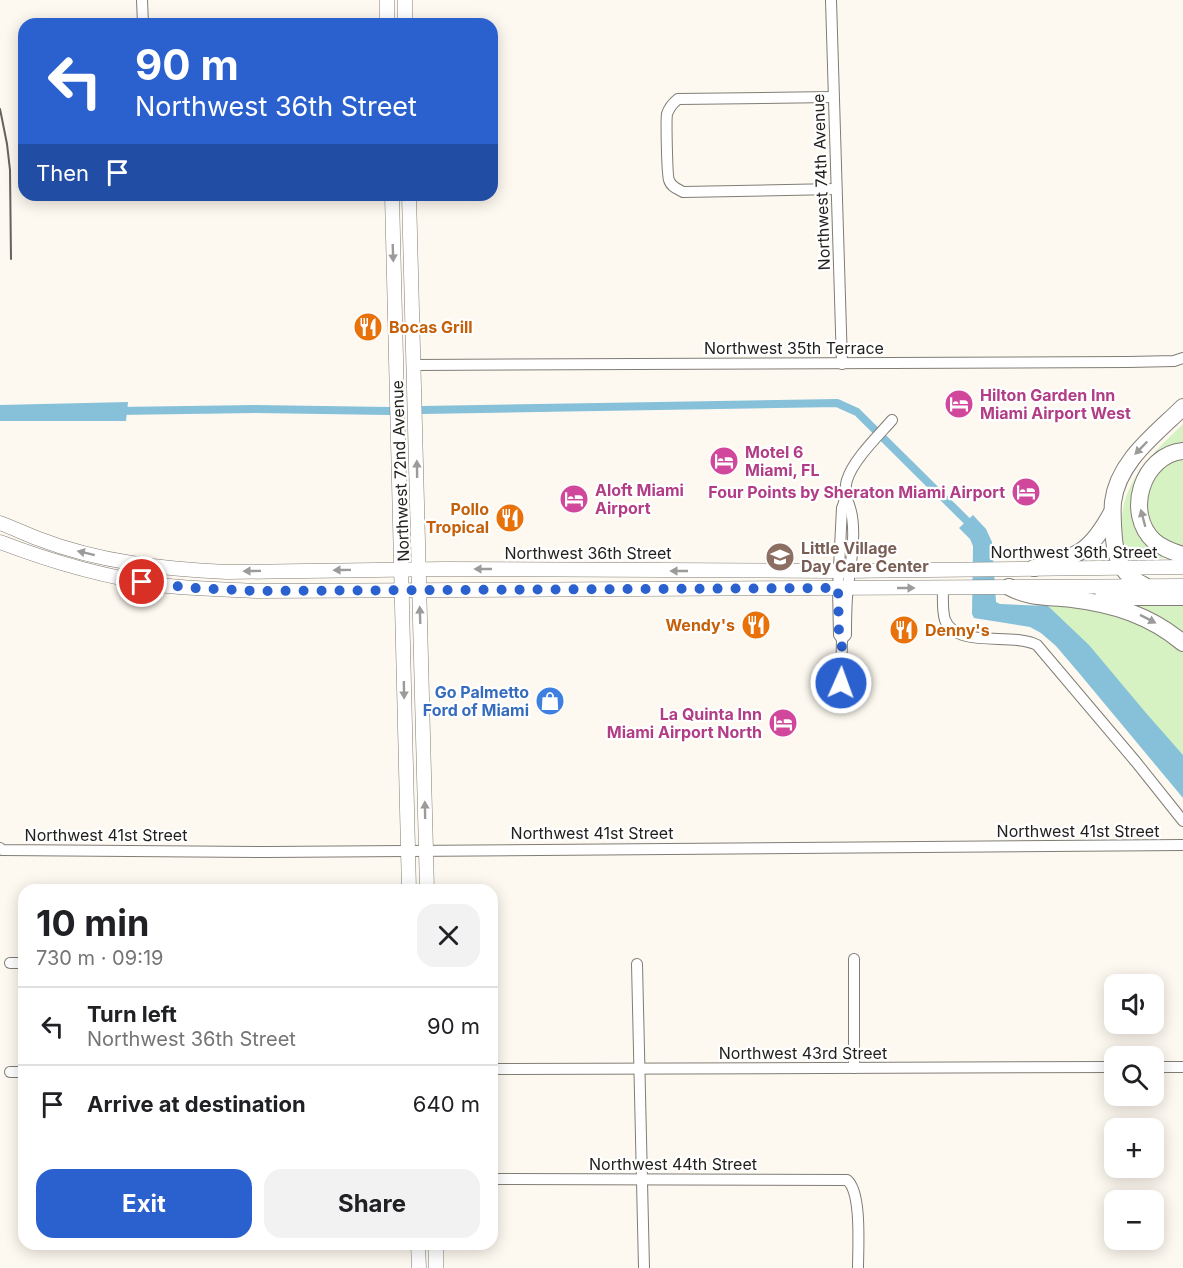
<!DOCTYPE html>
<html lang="en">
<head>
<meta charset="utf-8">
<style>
	body { margin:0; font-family:Inter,sans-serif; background:#f2f2f2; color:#202124; height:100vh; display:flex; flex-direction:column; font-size:22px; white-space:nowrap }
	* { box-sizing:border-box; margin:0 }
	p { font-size:20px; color:#757577 }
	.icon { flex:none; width:33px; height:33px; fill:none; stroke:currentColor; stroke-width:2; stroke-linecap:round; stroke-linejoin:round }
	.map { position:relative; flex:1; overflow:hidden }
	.panel { position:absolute; left:18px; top:884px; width:480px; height:366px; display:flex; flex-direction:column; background:#fff; border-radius:18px; box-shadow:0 3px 15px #0003 }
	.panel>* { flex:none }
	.guide { position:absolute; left:18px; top:18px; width:480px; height:183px; border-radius:18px; box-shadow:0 3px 15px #0003; background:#2a61cf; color:#fff; overflow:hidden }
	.fabs { position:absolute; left:1104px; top:974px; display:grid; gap:12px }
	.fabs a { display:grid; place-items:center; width:60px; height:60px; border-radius:12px; background:#fff; box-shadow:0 3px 15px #0003; font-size:30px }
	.pin { position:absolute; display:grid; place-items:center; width:51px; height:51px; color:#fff; margin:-26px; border:3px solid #fff; border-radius:50%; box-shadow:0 2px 6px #0007 }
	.me { position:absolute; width:66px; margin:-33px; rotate:2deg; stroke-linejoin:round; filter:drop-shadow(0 0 4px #0008) }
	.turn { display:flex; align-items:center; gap:21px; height:126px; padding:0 18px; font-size:27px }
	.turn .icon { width:78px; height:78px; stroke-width:2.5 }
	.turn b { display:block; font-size:42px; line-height:51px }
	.then { display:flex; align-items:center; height:57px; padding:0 18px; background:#0003; gap:12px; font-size:22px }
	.round { display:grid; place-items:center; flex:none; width:63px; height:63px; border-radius:18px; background:#f2f2f2 }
	.overview { display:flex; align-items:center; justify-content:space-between; height:102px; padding:0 18px }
	h1 { font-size:36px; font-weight:700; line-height:45px }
	.button { display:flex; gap:12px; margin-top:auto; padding:12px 18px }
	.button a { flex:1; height:69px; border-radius:18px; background:#2a61cf; color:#fff; font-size:24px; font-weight:700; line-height:69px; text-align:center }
	.button a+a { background:#f2f2f2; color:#202124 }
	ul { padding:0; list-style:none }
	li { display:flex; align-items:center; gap:18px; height:78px; padding:0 18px; border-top:2px solid #e0e0e0 }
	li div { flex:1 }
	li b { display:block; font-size:22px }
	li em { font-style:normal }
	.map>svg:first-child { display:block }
</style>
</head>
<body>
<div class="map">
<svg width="1183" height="1268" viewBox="0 0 1183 1268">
	<rect width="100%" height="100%" fill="#fdf9f0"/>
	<g fill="#d6f1c2">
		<path d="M1183 424V447H1179L1133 503 1171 558 1133 559 1131 556 1129 557C1122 543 1120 532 1122 516 1126 476 1156 451 1183 424Z"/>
		<path d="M1183 457V549C1147 530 1149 529 1146 489L1168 462Z"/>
		<polygon points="1183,601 1183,635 1125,604"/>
		<path d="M1048 606C1097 607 1146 617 1183 652V755Z"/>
	</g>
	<g fill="#86c0d9">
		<polygon points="128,402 126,421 0,421 0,405"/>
		<polygon points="973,515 986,529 992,542 996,602 1000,604 1048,606 1089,645 1146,713 1183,755 1183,798 1079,673 1056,646 1041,633 1030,627 974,618 972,614 973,546 970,539 959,528"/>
	</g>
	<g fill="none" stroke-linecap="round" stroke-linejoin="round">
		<g stroke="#86c0d9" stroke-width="8">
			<polyline points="422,410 837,403 857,412 973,527"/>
			<polyline points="118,411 255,409 390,411"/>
		</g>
		<g stroke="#817d76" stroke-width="12">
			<g id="minor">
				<polyline points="142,0 143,24"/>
				<polyline points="831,0 842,364"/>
				<path d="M833 97 678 99C673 103 669 108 667 114 666 120 667 176 669 180 671 187 678 189 683 192L836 189"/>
				<polyline points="414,365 1128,362 1174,361 1183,358"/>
				<path d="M943 587C943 597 942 611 945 620 957 649 1013 632 1037 645L1136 762 1183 821"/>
				<path d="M842 639 839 635 838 588 842 508C847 498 844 490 847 480 853 460 878 436 892 420"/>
				<path d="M841 683 842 639 846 635C846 619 846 603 848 587 851 561 859 521 846 498"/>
				<polyline points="0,848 2,850 267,852 1183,845"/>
				<polyline points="854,959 854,1068"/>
				<polyline points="10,963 24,963"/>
				<polyline points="637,964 644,1268"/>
				<polyline points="1154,1067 1183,1067"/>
				<polyline points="492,1069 1114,1067"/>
				<polyline points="10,1072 24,1072"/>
				<path d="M492 1179 847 1180C862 1192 858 1248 858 1268"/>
			</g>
		</g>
		<g stroke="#817d76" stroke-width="15">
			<g id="major">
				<polyline points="387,0 387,24"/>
				<polyline points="405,0 405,24"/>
				<polyline points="392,195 409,890"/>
				<polyline points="409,195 427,890"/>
				<path d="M0 523C13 528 26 534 39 539 99 562 163 569 227 572L445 569 839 571 1183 567"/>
				<path d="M0 542C52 562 105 577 160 585 192 589 225 589 257 591L1183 586"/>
				<polyline points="418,1244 419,1268"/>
				<polyline points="436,1244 436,1268"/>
			</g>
		</g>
		<g stroke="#817d76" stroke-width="18">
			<g id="highway">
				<path d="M1183 451C1142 455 1124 513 1154 541 1162 548 1173 552 1183 555"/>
				<path d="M1034 568C1078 556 1090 553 1112 512"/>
				<path d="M1145 586C1124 576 1116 562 1114 539 1113 527 1112 514 1113 502 1118 461 1156 434 1183 407"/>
				<path d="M1009 587C1031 599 1048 596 1072 599 1114 604 1151 616 1183 643"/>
				<polyline points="1103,597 1183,597"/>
			</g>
		</g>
		<use href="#minor" stroke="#fff" stroke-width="10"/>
		<use href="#major" stroke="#fff" stroke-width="14"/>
		<use href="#highway" stroke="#fff" stroke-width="16"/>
		<polyline stroke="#64625e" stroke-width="2" points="0,109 7,144 10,170 11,259"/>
	</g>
	<defs><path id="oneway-solid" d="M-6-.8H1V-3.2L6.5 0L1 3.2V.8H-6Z" transform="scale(1.5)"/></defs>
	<g fill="#9c9b9a">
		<use href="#oneway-solid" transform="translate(393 253) rotate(88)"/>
		<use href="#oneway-solid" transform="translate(1141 448) rotate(134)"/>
		<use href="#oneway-solid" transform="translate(417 469) rotate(-91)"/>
		<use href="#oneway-solid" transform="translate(1143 518) rotate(-105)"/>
		<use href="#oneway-solid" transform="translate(86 553) rotate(-166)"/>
		<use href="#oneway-solid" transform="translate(483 569) rotate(180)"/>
		<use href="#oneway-solid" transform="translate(342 570) rotate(179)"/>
		<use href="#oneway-solid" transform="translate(252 571) rotate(179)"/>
		<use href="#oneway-solid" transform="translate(679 571) rotate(180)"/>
		<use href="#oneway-solid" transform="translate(906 588)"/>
		<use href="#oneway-solid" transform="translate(420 615) rotate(-92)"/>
		<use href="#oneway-solid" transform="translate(1148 619) rotate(27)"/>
		<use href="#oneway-solid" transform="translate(404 690) rotate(89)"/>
		<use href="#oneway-solid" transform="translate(425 810) rotate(-91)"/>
	</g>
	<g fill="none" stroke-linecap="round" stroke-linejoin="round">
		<polyline stroke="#2a61cf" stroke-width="10" stroke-dasharray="0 18" points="142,582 193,588 257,591 838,588 839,635 842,639 841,683"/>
	</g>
	<defs>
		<g id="restaurant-disc" transform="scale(1.5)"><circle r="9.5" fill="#e8710a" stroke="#fff"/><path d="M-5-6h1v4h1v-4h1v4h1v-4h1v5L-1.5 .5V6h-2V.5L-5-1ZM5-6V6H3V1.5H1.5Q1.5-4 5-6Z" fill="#fff"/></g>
		<g id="hotel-disc" transform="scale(1.5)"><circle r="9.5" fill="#d1479c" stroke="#fff"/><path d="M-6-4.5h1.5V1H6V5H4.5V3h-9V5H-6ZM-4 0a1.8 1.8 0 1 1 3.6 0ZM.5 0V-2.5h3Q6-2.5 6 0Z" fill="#fff"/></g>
		<g id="school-disc" transform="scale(1.5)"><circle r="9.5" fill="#8d6e63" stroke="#fff"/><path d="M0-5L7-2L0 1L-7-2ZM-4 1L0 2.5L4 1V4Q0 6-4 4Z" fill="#fff"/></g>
		<g id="shop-disc" transform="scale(1.5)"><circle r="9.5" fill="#3f7fe0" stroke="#fff"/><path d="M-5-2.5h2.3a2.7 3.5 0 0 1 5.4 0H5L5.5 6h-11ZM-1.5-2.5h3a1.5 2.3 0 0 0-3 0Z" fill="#fff"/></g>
	</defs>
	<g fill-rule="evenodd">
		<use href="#restaurant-disc" x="368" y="327"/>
		<use href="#hotel-disc" x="959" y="404"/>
		<use href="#hotel-disc" x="724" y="461"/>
		<use href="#hotel-disc" x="1026" y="492"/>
		<use href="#hotel-disc" x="574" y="499"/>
		<use href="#restaurant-disc" x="510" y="518"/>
		<use href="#school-disc" x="780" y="557"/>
		<use href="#restaurant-disc" x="756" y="625"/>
		<use href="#restaurant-disc" x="904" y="630"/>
		<use href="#shop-disc" x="550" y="701"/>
		<use href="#hotel-disc" x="783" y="723"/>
	</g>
	<g text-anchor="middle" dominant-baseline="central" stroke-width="4.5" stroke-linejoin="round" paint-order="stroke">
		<g font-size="16" fill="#22211e" stroke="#fff">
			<text transform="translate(821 182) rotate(-92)">Northwest 74th Avenue</text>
			<text x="794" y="348">Northwest 35th Terrace</text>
			<text transform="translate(400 471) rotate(-92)">Northwest 72nd Avenue</text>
			<text x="1074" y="552">Northwest 36th Street</text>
			<text x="588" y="553">Northwest 36th Street</text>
			<text x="1078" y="831">Northwest 41st Street</text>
			<text x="592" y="833">Northwest 41st Street</text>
			<text x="106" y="835">Northwest 41st Street</text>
			<text x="803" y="1053">Northwest 43rd Street</text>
			<text x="673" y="1164">Northwest 44th Street</text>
		</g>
		<g font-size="16" font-weight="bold" fill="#c56008" stroke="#fff" text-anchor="start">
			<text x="389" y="327">Bocas Grill</text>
			<text x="489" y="509" text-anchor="end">Pollo<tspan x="489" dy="18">Tropical</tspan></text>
			<text x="735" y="625" text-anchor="end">Wendy's</text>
			<text x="925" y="630">Denny's</text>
		</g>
		<g font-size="16" font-weight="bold" fill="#b23c85" stroke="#fff" text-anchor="start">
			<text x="980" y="395">Hilton Garden Inn<tspan x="980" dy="18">Miami Airport West</tspan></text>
			<text x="745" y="452">Motel 6<tspan x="745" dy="18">Miami, FL</tspan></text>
			<text x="595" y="490">Aloft Miami<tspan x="595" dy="18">Airport</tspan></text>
			<text x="1005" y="492" text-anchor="end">Four Points by Sheraton Miami Airport</text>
			<text x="762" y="714" text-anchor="end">La Quinta Inn<tspan x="762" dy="18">Miami Airport North</tspan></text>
		</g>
		<g font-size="16" font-weight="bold" fill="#785e54" stroke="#fff" text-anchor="start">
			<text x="801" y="548">Little Village<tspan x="801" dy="18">Day Care Center</tspan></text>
		</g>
		<g font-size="16" font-weight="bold" fill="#366cbe" stroke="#fff" text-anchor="end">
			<text x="529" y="692">Go Palmetto<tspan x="529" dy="18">Ford of Miami</tspan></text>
		</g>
	</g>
</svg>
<div class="fabs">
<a><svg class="icon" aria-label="sound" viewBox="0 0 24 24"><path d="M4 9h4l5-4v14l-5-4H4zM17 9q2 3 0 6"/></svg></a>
<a><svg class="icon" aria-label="search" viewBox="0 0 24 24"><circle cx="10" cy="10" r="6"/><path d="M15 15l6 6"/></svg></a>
<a>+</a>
<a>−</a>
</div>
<div class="pin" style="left:142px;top:582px;background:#d93025"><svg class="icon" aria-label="arrive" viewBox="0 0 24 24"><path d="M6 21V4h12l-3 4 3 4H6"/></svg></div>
<svg class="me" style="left:841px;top:683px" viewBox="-20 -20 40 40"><circle r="17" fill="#2a61cf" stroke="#fff" stroke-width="3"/><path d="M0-11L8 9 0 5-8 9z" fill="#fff"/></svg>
<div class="guide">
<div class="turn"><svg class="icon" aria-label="left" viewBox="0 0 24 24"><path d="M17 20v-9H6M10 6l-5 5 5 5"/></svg><div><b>90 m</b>Northwest 36th Street</div></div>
<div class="then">Then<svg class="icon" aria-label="arrive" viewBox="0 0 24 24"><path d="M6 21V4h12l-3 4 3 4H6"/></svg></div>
</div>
<section class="panel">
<div class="overview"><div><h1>10 min</h1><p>730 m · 09:19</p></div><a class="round"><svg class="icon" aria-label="close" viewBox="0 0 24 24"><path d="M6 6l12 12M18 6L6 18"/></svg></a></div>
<ul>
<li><svg class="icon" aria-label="left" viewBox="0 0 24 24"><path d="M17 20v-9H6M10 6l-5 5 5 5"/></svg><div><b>Turn left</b><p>Northwest 36th Street</p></div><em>90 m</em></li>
<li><svg class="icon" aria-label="arrive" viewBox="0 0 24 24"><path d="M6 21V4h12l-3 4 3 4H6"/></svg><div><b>Arrive at destination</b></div><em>640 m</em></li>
</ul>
<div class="button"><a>Exit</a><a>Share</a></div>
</section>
</div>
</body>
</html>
